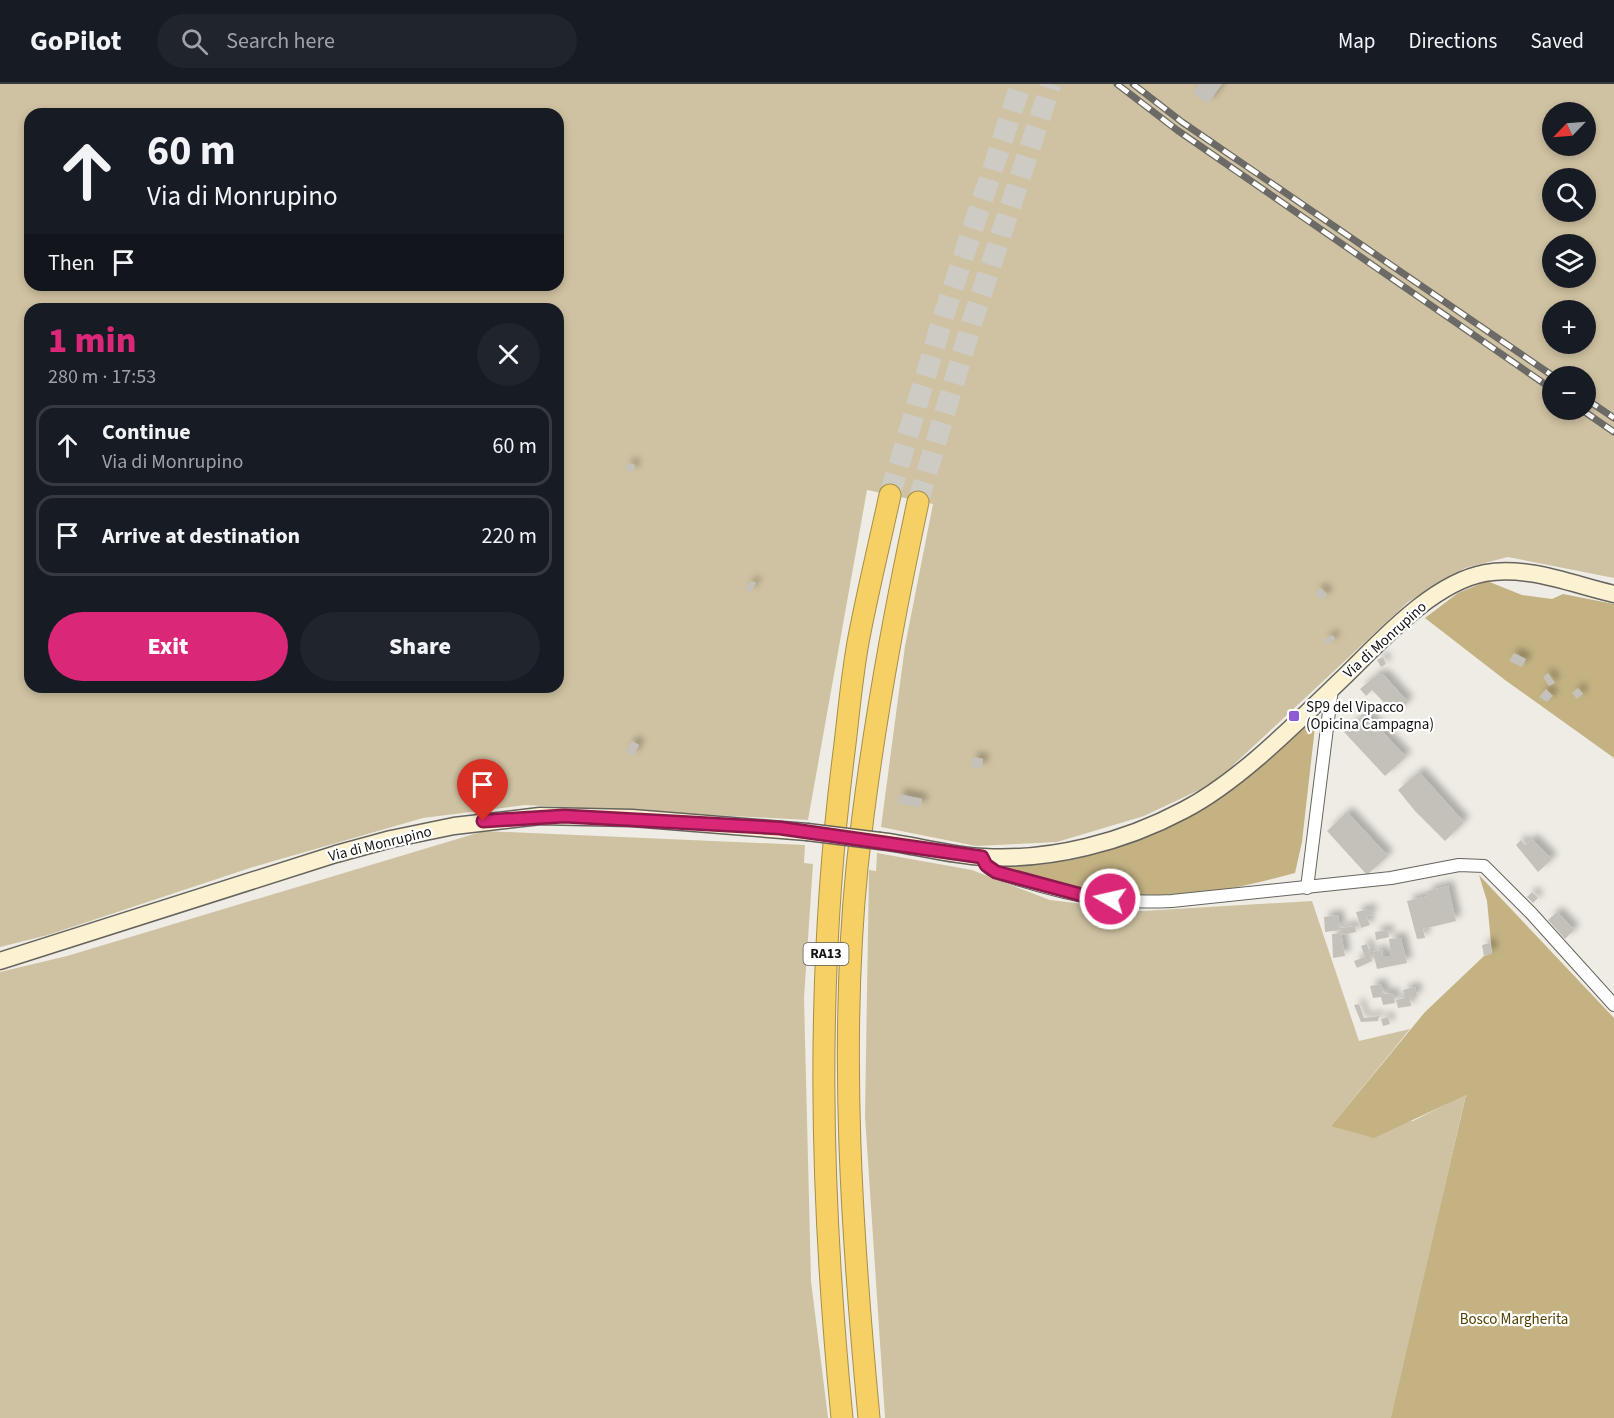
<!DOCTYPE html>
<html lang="en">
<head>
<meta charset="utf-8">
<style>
	body { margin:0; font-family:"Source Sans 3",sans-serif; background:#20242c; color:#f1f3f6; height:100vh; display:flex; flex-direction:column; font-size:22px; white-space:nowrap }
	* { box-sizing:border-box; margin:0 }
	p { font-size:20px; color:#9ea1a6 }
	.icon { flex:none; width:33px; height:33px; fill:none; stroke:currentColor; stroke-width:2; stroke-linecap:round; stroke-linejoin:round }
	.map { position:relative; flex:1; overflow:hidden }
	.side { position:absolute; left:24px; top:219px; width:540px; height:390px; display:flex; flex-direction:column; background:#171b24; border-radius:18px; box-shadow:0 3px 9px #0003 }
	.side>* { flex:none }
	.banner { position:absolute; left:24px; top:24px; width:540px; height:183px; border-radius:18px; box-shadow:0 3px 9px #0003; background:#171b24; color:#f1f3f6; overflow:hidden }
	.needle { width:39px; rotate:245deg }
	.buttons { position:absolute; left:1542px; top:18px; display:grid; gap:12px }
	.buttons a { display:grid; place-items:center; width:54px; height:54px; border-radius:50%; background:#171b24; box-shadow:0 3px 9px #0003; font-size:30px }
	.pin { position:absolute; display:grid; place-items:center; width:51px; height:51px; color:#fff; margin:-62px -26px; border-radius:50% 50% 50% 0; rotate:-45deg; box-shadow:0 0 6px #0007 }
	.pin .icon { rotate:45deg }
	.me { position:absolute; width:66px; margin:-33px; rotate:279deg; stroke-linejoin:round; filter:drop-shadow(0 0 4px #0008) }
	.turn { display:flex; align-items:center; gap:21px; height:126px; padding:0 24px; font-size:27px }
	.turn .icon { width:78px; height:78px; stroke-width:2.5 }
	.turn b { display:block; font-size:42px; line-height:51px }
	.then { display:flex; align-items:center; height:57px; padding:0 24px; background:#0003; gap:12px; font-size:22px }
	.round { display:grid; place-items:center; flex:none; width:63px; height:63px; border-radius:32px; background:#20242c }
	.head { display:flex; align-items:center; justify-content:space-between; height:102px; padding:0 24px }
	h1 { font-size:36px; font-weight:800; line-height:45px; color:#db2777 }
	.action { display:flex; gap:12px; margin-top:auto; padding:12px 24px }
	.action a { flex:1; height:69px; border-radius:36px; background:#db2777; color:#fff; font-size:24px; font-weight:800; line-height:69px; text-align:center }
	.action a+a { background:#20242c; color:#f1f3f6 }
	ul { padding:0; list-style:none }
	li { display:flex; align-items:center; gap:18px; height:81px; margin:0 12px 9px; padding:0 12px; border:3px solid #363941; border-radius:18px }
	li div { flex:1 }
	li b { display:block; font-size:22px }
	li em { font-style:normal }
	header { display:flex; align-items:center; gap:36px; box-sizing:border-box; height:84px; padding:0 30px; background:#171b24; border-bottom:2px solid #363941 }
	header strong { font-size:28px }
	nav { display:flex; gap:33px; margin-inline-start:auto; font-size:21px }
	.search { width:420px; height:54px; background:#20242c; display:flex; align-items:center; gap:15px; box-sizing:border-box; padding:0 21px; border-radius:33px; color:#9ea1a6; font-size:22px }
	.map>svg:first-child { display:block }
</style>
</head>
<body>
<header>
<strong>GoPilot</strong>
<div class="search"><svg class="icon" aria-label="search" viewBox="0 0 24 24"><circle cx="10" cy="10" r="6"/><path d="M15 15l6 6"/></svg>Search here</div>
<nav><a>Map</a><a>Directions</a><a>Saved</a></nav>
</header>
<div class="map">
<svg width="1614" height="1334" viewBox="0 0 1614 1334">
	<defs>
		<filter id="shadow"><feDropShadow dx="5.5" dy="-5.5" stdDeviation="3" flood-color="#0004"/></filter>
	</defs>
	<rect width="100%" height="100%" fill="#eeece4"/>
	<g fill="#cfc2a2" fill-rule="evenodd">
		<path d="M0 0H1614V494L1508 473 1465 484 1408 518 1214 699 1144 732 1057 758 976 762 881 743 905 562 933 420 867 406 808 736 525 721 423 734 250 784 48 851 0 863ZM1552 28H1586V62H1552ZM30 30H558V201H30ZM1552 94H1586V128H1552ZM1552 160H1586V194H1552ZM30 225H558V603H30ZM1552 226H1586V260H1552ZM1552 292H1586V326H1552Z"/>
		<polygon points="484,747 805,761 804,779 813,780 804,914 811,1197 828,1334 0,1334 0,888 67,872"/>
		<polygon points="877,769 972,786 1050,816 1142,827 1312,817 1359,957 1410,945 1331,1042 1413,1037 1466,1010 1392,1334 885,1334 865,1032 869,786 876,787"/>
	</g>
	<g fill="#c4b283">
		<polygon points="1487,497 1522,511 1552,515 1563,510 1614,520 1614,674 1505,596 1425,534 1458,509"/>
		<path d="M1317 625 1302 758 1295 789C1232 806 1162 821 1096 812 1069 808 1026 791 1000 781L1137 753Z"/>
		<polygon points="1479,791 1614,934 1614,1334 1391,1334 1466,1011 1374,1054 1331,1042 1425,928 1484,872 1492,869 1487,817"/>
	</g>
	<g fill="#c4c1ba" filter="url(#shadow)">
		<polygon points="1199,0 1222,0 1208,19 1193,9"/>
		<polygon points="628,379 635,381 633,388 626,386"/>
		<polygon points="751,497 756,499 750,508 745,506"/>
		<polygon points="1320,504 1327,510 1322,516 1315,509"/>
		<polygon points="1332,551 1335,555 1327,561 1324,556"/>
		<polygon points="1514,569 1526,575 1522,583 1509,577"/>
		<polygon points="1383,573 1386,580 1381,583 1377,576"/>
		<polygon points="1548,589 1555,599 1549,602 1543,593"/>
		<polygon points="1378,590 1381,592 1383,590 1408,618 1395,630 1372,606 1366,612 1360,605"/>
		<polygon points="1578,604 1583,610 1577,615 1572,609"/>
		<polygon points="1546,605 1553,612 1547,618 1539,613"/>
		<polygon points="1365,629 1406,673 1385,692 1344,648"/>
		<polygon points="632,657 639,661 633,672 626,668"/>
		<polygon points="973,673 983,675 982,684 971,683"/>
		<polygon points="1419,688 1464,738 1445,757 1415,727 1398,706"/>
		<polygon points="899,710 922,715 921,723 898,719"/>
		<polygon points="1347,728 1388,772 1367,791 1327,747"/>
		<polygon points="1532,755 1552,775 1538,788 1516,761 1521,756 1525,761"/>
		<polygon points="1448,802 1456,837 1423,845 1425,854 1417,855 1407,817 1428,812 1427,807"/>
		<polygon points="1532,808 1538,814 1533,819 1527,813"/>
		<polygon points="1370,825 1373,831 1366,832 1370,841 1361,844 1356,828"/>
		<polygon points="1557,828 1574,846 1565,855 1548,836"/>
		<polygon points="1338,831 1340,846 1325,848 1324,833"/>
		<polygon points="1355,842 1356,848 1342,851 1341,844"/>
		<polygon points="1388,846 1389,853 1376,856 1375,848"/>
		<polygon points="1341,849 1345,872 1333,874 1332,850"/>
		<polygon points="1401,854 1407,879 1377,885 1373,868 1382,866 1383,872 1391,872 1389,855"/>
		<polygon points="1490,859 1492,869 1484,872 1482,861"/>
		<polygon points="1367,860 1372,877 1357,884 1354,877 1365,873 1361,862"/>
		<polygon points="1381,900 1384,910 1393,909 1395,919 1383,921 1381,913 1373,914 1370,902"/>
		<polygon points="1415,903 1417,913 1410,914 1411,922 1398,924 1396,916 1405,914 1403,906"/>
		<polygon points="1359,920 1364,934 1379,932 1378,937 1361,938 1354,921"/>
		<polygon points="1388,933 1390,940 1383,942 1381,935"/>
	</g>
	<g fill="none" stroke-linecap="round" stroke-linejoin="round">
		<g stroke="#cdcbc4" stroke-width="21" stroke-dasharray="21 10" stroke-linecap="butt">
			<polyline points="890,411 942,237 1021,0"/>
			<polyline points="918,418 972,238 1051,0"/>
		</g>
		<g stroke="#66645e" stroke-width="14">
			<g id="minor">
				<path d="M982 773C984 777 986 782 990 785 1002 793 1075 811 1093 814 1119 818 1146 818 1172 817L1391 794 1459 781 1484 782 1531 829 1614 921"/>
				<polyline points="1307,804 1332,604"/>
			</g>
		</g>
		<g stroke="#66645e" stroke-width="19">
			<g id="secondary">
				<path d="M880 757C914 761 948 771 983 773 1051 777 1124 758 1184 726 1240 697 1298 637 1344 593 1381 557 1432 499 1485 489 1527 481 1574 501 1614 510"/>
				<polyline points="0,877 336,770 391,755 454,742 540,732 632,734 807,748"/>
			</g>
		</g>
		<g stroke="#a78e48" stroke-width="23">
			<g id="motorway">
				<path d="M842 1334C820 1109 815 893 844 668 849 628 852 587 860 548 869 502 880 457 890 411"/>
				<path d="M869 1334C852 1154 839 964 857 784 870 661 892 539 918 418"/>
			</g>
		</g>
		<use href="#minor" stroke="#fff" stroke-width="12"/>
		<use href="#secondary" stroke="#fcf1d1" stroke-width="16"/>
		<use href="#motorway" stroke="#f6d065" stroke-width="21"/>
		<g stroke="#6c6a66" stroke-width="7">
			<g id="rail">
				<polyline points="1117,0 1177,46 1552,305"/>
				<polyline points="1133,0 1182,38 1553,292"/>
				<polyline points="1586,315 1614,334"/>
				<polyline points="1582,326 1614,348"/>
			</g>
		</g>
		<use href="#rail" stroke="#fff" stroke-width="4.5" stroke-dasharray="14" stroke-linecap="butt"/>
		<g stroke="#66645e" stroke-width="19" stroke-linecap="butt">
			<polyline id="secondary-bridge" points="807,748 880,757"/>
		</g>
		<use href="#secondary-bridge" stroke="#fcf1d1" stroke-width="16"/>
	</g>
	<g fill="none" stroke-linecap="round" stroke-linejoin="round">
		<g stroke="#8e194d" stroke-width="15">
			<polyline id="route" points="483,737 564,732 780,744 982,773 986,781 996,788 1093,814 1110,815"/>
		</g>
		<use href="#route" stroke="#db2777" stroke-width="10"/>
	</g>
	<rect fill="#8d5cd5" stroke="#fff" stroke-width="2" x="1288" y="626" width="12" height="12" rx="3"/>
	<g text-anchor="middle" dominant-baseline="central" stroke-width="4.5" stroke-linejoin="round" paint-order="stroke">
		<rect fill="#fff" stroke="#5a5a58" stroke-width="1.5" x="803.5" y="859" width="45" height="22" rx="4.5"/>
		<g font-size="14" font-weight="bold" fill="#141311">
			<text x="826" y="870">RA13</text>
		</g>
		<g font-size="15" fill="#141311" stroke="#fff">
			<text transform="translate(1385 556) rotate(-42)">Via di Monrupino</text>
			<text transform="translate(380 760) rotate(-14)">Via di Monrupino</text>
		</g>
		<g font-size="15" fill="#141311" stroke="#fff" text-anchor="start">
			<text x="1306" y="623">SP9 del Vipacco<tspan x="1306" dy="17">(Opicina Campagna)</tspan></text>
		</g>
		<g font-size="15" fill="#534002" stroke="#fff">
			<text x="1514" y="1235">Bosco Margherita</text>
		</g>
	</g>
</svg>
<div class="buttons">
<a><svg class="needle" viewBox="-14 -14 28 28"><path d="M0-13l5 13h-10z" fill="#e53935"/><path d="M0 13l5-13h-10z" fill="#9ea1a6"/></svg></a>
<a><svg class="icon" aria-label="search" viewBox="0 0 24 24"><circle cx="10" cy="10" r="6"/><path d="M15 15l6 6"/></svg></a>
<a><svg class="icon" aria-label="layers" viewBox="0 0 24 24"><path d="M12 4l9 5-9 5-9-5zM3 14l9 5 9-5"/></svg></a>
<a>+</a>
<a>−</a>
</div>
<div class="pin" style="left:483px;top:737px;background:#d93025"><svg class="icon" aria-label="arrive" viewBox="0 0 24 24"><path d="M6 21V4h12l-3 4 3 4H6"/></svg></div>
<svg class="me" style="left:1110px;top:815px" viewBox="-20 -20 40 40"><circle r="17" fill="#db2777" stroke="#fff" stroke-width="3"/><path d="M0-11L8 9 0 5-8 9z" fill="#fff"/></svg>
<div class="banner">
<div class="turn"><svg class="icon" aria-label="ahead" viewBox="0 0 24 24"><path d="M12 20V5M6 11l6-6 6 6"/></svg><div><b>60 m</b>Via di Monrupino</div></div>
<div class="then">Then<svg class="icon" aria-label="arrive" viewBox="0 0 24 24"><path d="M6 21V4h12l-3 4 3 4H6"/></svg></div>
</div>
<section class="side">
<div class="head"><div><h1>1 min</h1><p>280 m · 17:53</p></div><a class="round"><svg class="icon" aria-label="close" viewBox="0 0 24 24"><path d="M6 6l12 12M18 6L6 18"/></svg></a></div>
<ul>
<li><svg class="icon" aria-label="ahead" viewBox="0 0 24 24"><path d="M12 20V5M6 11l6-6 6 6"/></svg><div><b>Continue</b><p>Via di Monrupino</p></div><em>60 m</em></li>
<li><svg class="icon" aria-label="arrive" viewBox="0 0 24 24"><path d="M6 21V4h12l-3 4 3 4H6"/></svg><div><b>Arrive at destination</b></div><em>220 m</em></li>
</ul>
<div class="action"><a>Exit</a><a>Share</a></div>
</section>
</div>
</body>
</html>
